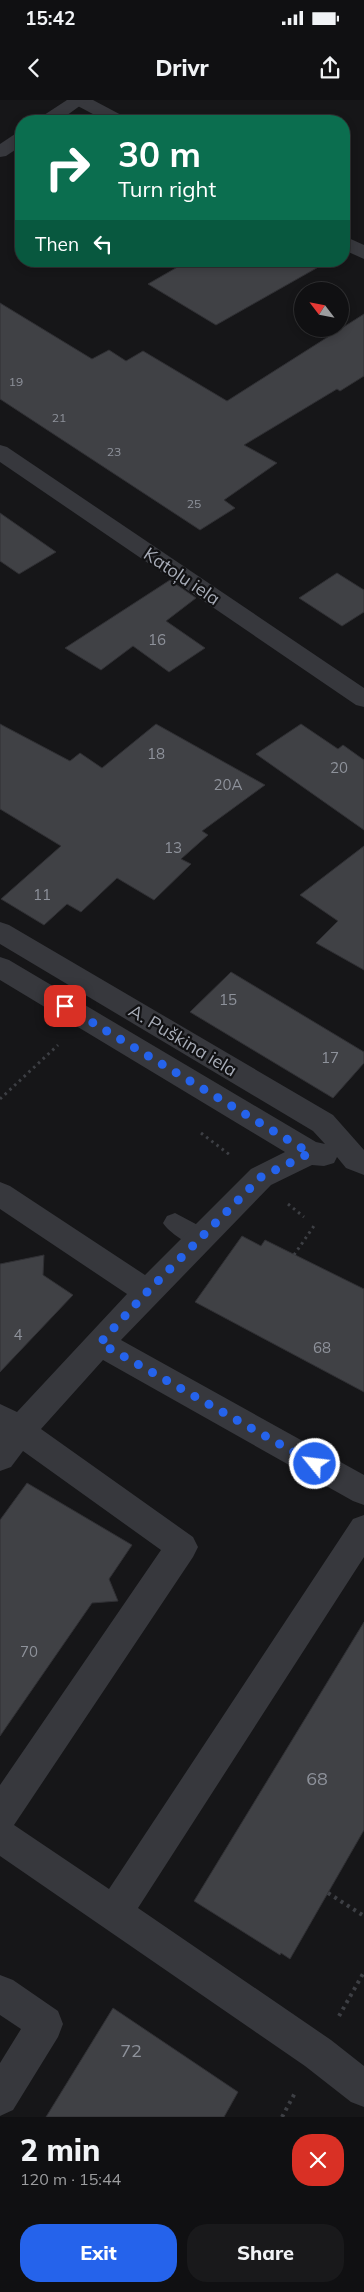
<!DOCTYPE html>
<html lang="en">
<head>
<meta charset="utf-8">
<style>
	body { margin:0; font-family:Mulish,sans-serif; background:#19191b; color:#f1f3f6; height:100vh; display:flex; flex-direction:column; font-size:19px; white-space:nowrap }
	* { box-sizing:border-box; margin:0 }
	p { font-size:16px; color:#9c9d9f }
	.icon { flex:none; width:28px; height:28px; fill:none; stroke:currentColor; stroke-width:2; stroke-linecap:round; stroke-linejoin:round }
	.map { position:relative; height:2017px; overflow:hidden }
	.panel { display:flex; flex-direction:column; background:#101012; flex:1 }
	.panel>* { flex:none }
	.top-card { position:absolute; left:15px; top:15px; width:335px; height:152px; border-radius:20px; box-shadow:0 2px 8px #0003,0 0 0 1px #303032; background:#0b6e4f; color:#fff; overflow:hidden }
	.needle { width:32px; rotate:302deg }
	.tools { position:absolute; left:294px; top:182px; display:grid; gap:10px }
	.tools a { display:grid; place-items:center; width:55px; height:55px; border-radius:50%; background:#101012; box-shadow:0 2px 8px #0003,0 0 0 1px #303032; font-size:25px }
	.pin { position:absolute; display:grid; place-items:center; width:42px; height:42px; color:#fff; margin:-21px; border-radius:10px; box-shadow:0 2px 8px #0006 }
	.me { position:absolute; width:55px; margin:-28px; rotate:299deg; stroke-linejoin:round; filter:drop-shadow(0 0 4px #0008) }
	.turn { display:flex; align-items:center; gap:18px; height:105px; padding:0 20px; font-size:22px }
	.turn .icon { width:65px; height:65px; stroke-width:2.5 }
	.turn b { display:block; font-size:35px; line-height:42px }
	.then { display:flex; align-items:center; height:48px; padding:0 20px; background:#0003; gap:10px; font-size:19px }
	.round { display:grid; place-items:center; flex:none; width:52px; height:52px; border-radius:20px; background:#19191b }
	.headline { display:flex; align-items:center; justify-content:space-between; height:85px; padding:0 20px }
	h1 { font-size:30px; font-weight:800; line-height:38px }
	.button { display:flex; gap:10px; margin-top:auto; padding:10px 20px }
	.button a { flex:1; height:58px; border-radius:20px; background:#2563eb; color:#fff; font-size:20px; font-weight:800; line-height:58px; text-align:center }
	.button a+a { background:#19191b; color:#f1f3f6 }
	.status { display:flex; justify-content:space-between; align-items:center; height:35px; padding:0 25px; background:#101012; direction:ltr }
	.status svg { height:14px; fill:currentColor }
	header { display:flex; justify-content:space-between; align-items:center; height:65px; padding:0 20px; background:#101012; font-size:22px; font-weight:800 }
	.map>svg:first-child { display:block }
</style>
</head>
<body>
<div class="status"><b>15:42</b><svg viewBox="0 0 49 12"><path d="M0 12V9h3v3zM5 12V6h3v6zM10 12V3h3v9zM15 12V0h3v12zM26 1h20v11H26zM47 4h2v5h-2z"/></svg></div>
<header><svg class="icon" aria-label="back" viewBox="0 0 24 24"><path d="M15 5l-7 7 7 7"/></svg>Drivr<svg class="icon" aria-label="share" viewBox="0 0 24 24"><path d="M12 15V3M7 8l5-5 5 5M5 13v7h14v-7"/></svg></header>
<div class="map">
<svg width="364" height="2017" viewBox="0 0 364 2017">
	<rect width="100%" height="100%" fill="#161618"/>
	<g fill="#404145" stroke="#303034">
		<polygon points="188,161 329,161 216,225 148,184"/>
		<polygon points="0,203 92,259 109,250 126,261 143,251 227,301 364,214 364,276 340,291 337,289 244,345 277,363 224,400 235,408 200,430 0,299"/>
		<polygon points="0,413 56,452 19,474 0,461"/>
		<polygon points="337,473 364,490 364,512 342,526 299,498"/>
		<polygon points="170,480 196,498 166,521 205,548 169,572 133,546 101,570 65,548"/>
		<polygon points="0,624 70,661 80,653 102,668 156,624 265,685 202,731 208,735 181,759 191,764 154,800 117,778 81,812 67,804 44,825 1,799 61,746 0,709"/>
		<polygon points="301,624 338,649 343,645 364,660 364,730 256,654"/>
		<polygon points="364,746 364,870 316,843 338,821 300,795"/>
		<polygon points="231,872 364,952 364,963 333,998 190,912"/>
		<polygon points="242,1136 261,1146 265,1140 364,1189 364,1292 195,1202"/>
		<polygon points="44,1155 43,1175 73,1195 0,1272 0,1164"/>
		<polygon points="27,1383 132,1445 109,1479 118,1501 92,1503 0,1636 0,1420"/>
		<polygon points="364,1522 364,1730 290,1859 281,1853 280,1855 194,1801"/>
		<polygon points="113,1908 238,1992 224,2017 46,2017"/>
	</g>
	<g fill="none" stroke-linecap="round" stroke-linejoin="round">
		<g stroke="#3d3f44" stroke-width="3" stroke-dasharray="2.5 4" stroke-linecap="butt">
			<polyline points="0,999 58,945"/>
			<polyline points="201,1033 230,1055"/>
			<polyline points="288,1104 304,1117"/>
			<polyline points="294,1155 316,1123"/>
		</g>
		<g stroke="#3d3f44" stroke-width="4" stroke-dasharray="3 4.5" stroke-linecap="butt">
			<polyline points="328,1793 364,1816"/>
			<polyline points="339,1916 364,1872"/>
			<polyline points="282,2017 296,1991"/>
		</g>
		<path fill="#37383d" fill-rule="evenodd" d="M175 1113 209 1131 213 1138 209 1145C207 1146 204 1148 201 1148 192 1148 167 1131 163 1123L167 1116Z"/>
		<g fill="#37383d" fill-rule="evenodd">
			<polygon points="71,0 93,0 125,17 128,21 106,21 74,4"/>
			<polygon points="344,136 364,145 364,159 344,150"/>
			<polygon points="0,345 7,347 364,588 364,607 356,605 0,362"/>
			<polygon points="0,822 9,825 333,1015 364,1050 364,1075 346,1068 337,1057 334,1063 324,1066 312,1065 271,1085 121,1240 364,1375 364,1405 353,1401 103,1260 41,1329 193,1437 198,1447 193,1457 14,1725 109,1789 353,1419 364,1415 364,1457 138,1808 331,1940 364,1966 364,2007 351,2002 305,1966 0,1756 0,1685 161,1450 23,1351 11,1367 0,1371 0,1304 17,1312 127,1194 0,1109 0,1082 10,1086 145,1175 251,1069 285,1052 0,880 0,857 9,860 316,1042 325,1044 313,1031 0,844"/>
			<polygon points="0,1875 13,1880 58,1911 63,1924 58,1937 13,2010 0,2016 0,1963 21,1929 0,1915"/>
		</g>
		<g fill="#37383d" fill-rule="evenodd">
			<polygon points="67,0 88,0 59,21 38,21 41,17"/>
			<polygon points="21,33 21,46 6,56 0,57 0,44 15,34"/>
		</g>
	</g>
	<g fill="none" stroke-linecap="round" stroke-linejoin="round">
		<polyline stroke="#2563eb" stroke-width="9" stroke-dasharray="0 16.2" points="65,906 310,1053 261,1077 147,1192 100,1243 315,1364"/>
	</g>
	<g text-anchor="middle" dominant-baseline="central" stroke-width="4.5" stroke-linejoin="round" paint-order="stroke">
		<g font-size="12" fill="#8e929b">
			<text x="16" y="281">19</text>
			<text x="59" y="317">21</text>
			<text x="114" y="351">23</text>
			<text x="194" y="403">25</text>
		</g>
		<g font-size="15" fill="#8e929b">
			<text x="157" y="539">16</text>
			<text x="156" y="653">18</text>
			<text x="339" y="667">20</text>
			<text x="228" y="684">20A</text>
			<text x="173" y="747">13</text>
			<text x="42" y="794">11</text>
			<text x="228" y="899">15</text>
			<text x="330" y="957">17</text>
			<text x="18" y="1234">4</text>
			<text x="322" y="1247">68</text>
			<text x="29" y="1551">70</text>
		</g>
		<g font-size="18" fill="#a8adb8" stroke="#111113">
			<text transform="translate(182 476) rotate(34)">Katoļu iela</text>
			<text transform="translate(183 940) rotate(31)">A. Puškina iela</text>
		</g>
		<g font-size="18" fill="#8e929b">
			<text x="317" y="1678">68</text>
			<text x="131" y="1950">72</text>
		</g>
	</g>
</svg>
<div class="tools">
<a><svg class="needle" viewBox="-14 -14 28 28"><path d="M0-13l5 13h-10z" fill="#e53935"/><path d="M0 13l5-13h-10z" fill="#9c9d9f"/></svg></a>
</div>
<div class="pin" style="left:65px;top:906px;background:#d93025"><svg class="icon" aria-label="arrive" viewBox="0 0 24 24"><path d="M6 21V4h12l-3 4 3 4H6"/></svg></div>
<svg class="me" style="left:315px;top:1364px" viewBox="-20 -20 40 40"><circle r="17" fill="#2563eb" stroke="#fff" stroke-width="3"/><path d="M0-11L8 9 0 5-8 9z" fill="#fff"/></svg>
<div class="top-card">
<div class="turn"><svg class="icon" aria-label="right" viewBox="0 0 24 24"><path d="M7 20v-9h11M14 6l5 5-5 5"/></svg><div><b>30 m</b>Turn right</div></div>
<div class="then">Then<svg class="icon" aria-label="left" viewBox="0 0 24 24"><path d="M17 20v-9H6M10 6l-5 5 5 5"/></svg></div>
</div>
</div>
<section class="panel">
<div class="headline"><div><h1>2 min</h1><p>120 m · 15:44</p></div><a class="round" style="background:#d93025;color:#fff"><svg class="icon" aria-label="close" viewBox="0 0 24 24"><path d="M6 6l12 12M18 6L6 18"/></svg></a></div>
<div class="button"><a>Exit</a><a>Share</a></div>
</section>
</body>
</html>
